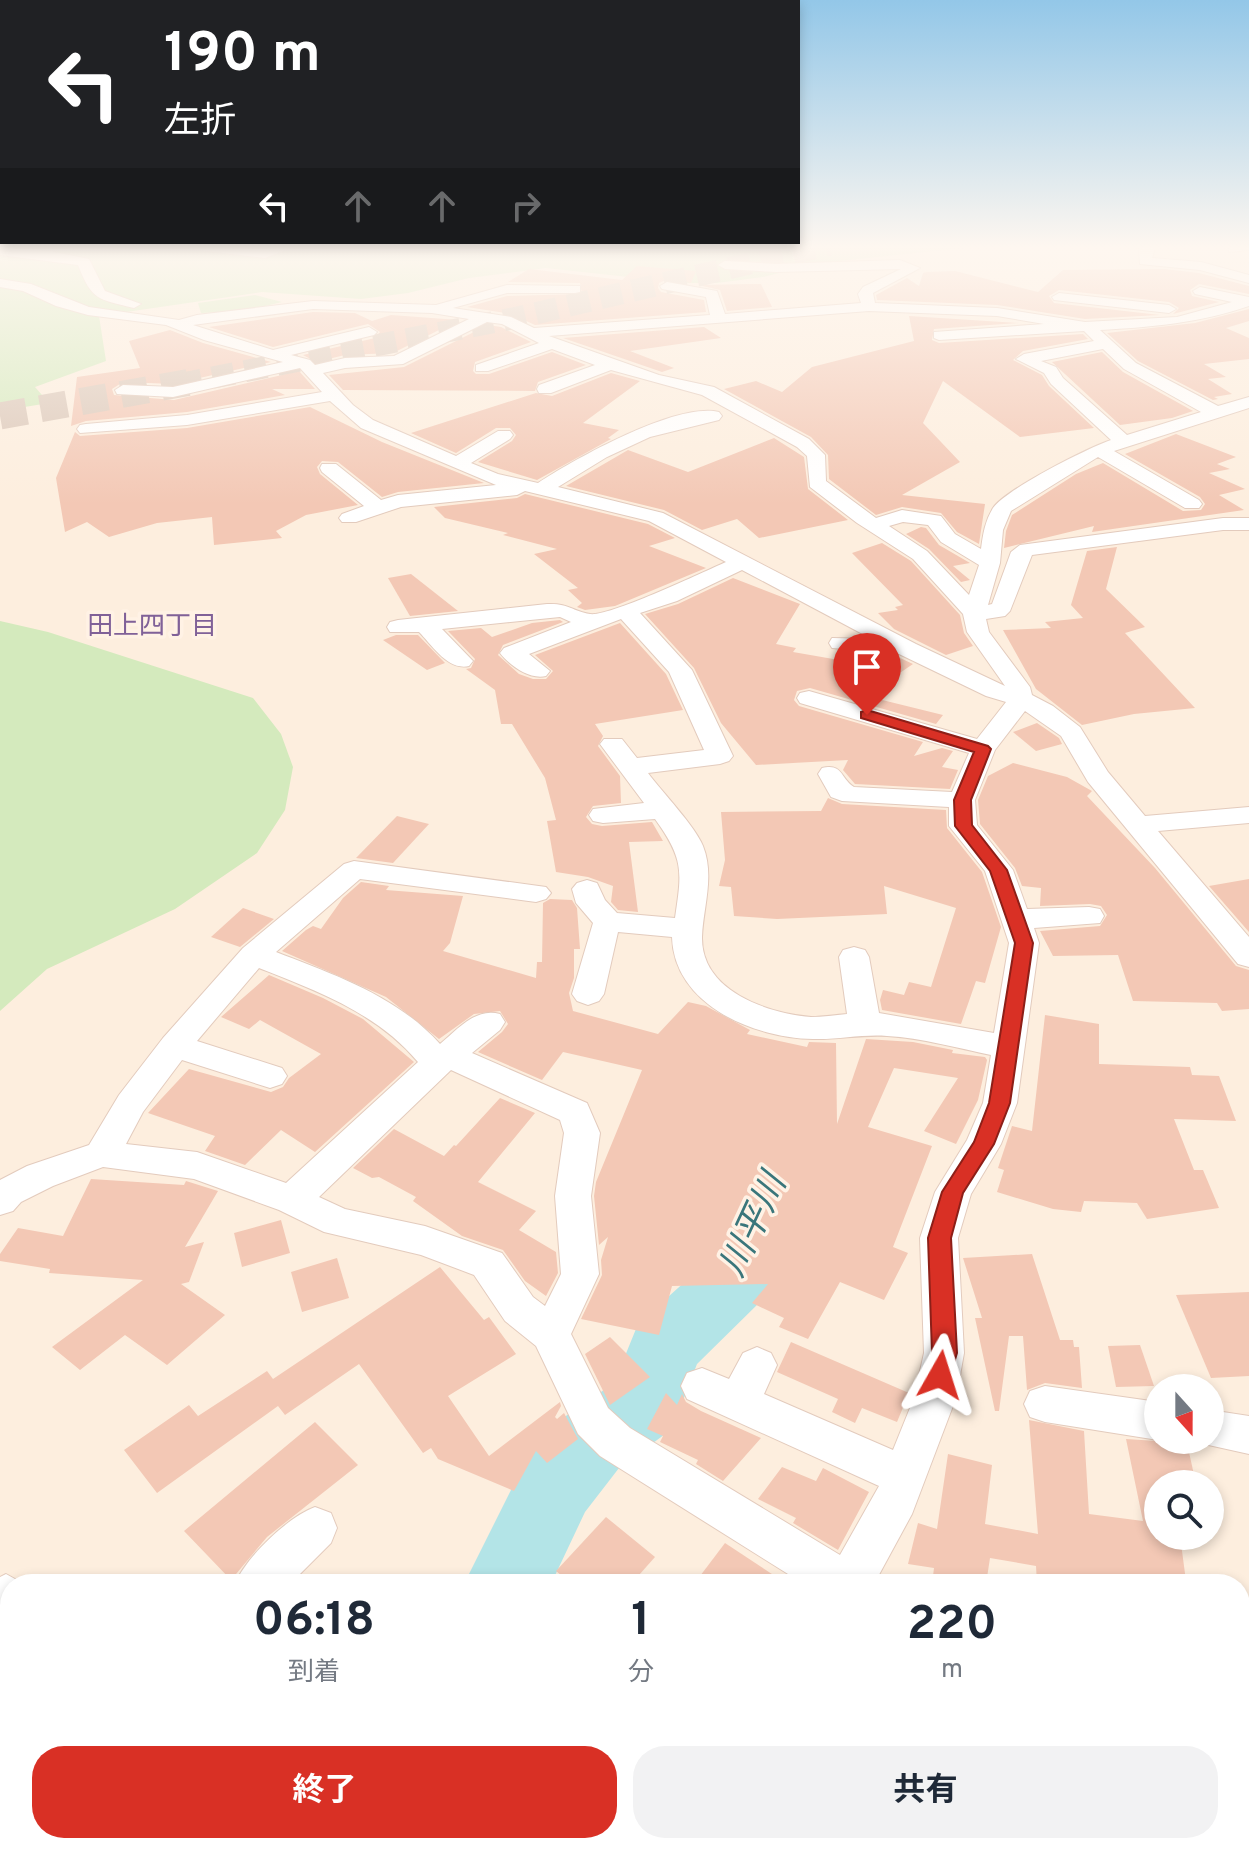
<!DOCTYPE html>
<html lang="ja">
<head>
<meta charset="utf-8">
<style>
	body { margin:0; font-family:Overpass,"Noto Sans JP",sans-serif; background:#f2f2f3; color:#1f2937; height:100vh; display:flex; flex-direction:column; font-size:30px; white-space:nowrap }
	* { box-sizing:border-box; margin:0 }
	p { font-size:26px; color:#747a83 }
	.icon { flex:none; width:44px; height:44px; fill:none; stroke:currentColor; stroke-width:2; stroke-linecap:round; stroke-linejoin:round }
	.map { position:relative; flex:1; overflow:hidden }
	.sheet { position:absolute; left:0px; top:1574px; width:1250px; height:280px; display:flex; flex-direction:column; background:#fff; border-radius:32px 32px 0 0; box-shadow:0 4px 12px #0003 }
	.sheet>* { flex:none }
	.top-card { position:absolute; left:0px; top:0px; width:800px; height:244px; box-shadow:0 4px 12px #0003; background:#202124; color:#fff; overflow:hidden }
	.needle { width:52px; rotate:159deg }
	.buttons { position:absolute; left:1144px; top:1374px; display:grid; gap:16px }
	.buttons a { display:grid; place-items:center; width:80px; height:80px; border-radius:50%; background:#fff; box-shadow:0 4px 12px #0003; font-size:40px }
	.pin { position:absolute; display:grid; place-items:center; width:68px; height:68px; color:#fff; margin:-82px -34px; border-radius:50% 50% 50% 0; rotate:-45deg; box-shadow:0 0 8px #0007 }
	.pin .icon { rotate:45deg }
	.me { position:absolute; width:88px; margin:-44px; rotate:6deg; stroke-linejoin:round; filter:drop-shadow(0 0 6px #0008) }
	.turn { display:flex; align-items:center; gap:28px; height:168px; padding:0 32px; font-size:36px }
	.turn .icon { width:104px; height:104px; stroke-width:2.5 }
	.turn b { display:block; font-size:56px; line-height:68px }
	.lanes { display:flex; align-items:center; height:76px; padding:0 32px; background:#0003; justify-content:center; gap:40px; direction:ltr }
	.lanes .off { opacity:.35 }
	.eta { display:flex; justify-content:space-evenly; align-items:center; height:136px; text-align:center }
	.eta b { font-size:48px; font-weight:700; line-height:56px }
	.cta { display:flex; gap:16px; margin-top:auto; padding:16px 32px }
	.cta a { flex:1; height:92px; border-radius:32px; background:#d93025; color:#fff; font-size:32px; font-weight:700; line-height:92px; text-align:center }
	.cta a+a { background:#f2f2f3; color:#1f2937 }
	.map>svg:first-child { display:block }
</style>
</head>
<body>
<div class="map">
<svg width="1249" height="1854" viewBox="0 0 1249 1854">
	<rect width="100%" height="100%" fill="#fdeede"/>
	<g fill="#d4eabd">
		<polygon points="0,245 992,245 820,263 763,277 717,283 683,283 546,268 469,278 408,293 361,299 262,292 99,316 106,361 35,387 49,403 0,411"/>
		<polygon points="255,295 282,302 244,311 201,313 198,303"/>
		<polygon points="0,621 48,632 253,698 281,734 293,767 285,810 257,853 175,909 47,969 0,1011"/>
	</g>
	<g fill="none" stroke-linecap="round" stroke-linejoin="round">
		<g fill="#b3e4e7" fill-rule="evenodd">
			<polygon points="764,1191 789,1199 799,1218 760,1302 697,1364 672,1429 619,1468 585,1512 551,1584 464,1584 527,1458 563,1418 614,1383 638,1324 708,1261 739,1199"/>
			<polygon points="302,1844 407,1844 403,1854 298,1854"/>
		</g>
	</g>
	<g fill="#f3c8b5">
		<polygon points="637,266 696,271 691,283 668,279 659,283 658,288 661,292 704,300 706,312 535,325 511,314 467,307 507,296 582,294 580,283 508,282 529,269 622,280"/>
		<polygon points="1164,269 1199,273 1249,286 1249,294 1199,284 1190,290 1192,296 1219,302 1173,314 1179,308 1169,302 1059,290 1049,296 1054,303 1160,315 1085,319 997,305 877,300 876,295 907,278 919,286 923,273 927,272 955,271 1038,292 1063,270"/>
		<polygon points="750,284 761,284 772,307 727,311 720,290 698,285"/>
		<polygon points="1249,309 1249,321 1226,328 1249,338 1249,359 1204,364 1226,377 1208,379 1232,394 1214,397 1218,399 1213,400 1138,361 1107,333 1195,323"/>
		<polygon points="313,312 355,313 372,321 391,315 459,320 393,353 345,355 316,362 303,355 375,338 380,332 368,324 273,347 209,327"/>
		<polygon points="909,316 1019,323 934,329 932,340 939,343 1083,334 1088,339 1023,351 1013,360 1042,375 1049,386 1094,428 1020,437 943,381 923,423 960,462 902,495 985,504 979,544 957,532 941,513 902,507 876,515 829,479 828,455 811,437 724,389 756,381 782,392 812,367 914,341"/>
		<polygon points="488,325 501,327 531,342 475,362 473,371 476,374 489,374 552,352 586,365 538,382 535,391 343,390 329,375 404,367"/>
		<polygon points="704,327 721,338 630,351 674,368 662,372 563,338"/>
		<polygon points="170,330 203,343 271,362 173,384 123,382 112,389 114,395 174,400 299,371 315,389 272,389 285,395 187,412 86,421 71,426 77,377 140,368 129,341"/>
		<polygon points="1102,352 1123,372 1193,411 1172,418 1120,425 1052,362"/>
		<polygon points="611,373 640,381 583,423 619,430 608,438 611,439 537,480 478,462 512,441 516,435 510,428 496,428 456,453 411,433 536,393 552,396"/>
		<polygon points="310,407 382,442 484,483 398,492 382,497 338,462 322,461 317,467 320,474 358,505 306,515 276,531 282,538 214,545 212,517 157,523 109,537 87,522 65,532 56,478 75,432 80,436 187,428"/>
		<polygon points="1176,434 1236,457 1217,464 1230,469 1209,473 1245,489 1219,495 1244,510 1092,532 1094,526 1004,548 1006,531 1012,515 1076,474 1103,463 1183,511 1201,510 1205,504 1200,497 1125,454"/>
		<polygon points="774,438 804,457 808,489 848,520 759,538 737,519 702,530 664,510 566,486 628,450 688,472"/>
		<polygon points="525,494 648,524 675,538 649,546 706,568 615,606 585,610 577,607 582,603 568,590 578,588 534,554 557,549 503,535 508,533 445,518 434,507 517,498"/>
		<polygon points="921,527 926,528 939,545 970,563 953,566 970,580 961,582 929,549 906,534"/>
		<polygon points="882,543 911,561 960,615 964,633 973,646 946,655 894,629 878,613 898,610 895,607 903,605 852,553"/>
		<polygon points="1117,547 1106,589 1145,627 1125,633 1195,708 1134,714 1082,725 1036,689 1003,630 1051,628 1045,622 1083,618 1071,605 1087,551"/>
		<polygon points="411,574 458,611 410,616 388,578"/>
		<polygon points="733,578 800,604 776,644 796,648 793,652 862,664 876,655 898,657 913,664 866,696 943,715 936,724 810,688 797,691 794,700 799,706 923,742 914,756 942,748 953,751 942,767 958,770 950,789 855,784 843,770 848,760 756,765 721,723 694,668 645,614 678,604"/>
		<polygon points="560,620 563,622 503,645 498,655 519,674 533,679 546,679 553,671 535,655 620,623 666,674 683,710 595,724 603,736 598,746 620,776 621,803 593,806 586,817 592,824 602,826 652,822 663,841 629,842 638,912 618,910 611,902 613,886 588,877 556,872 547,821 556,820 545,778 512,724 501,724 495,690 466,669 471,668 475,659 448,631 481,628 492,637 532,623"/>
		<polygon points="396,635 418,635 445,663 427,670 383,640"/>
		<polygon points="1037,723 1059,738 1062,744 1036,751 1013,732"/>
		<polygon points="1013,763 1067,777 1092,791 1087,796 1155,868 1236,966 1249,970 1249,1009 1222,1011 1217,1003 1133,1001 1118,955 1053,956 1040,931 1100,926 1107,915 1101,906 1090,904 1040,906 1041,888 1022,886 1015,868 980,824 978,800 988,776"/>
		<polygon points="828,798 842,804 946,810 947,828 982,872 1001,927 985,983 976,981 961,1024 882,1010 880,1000 883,990 904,995 909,982 931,987 956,908 884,886 887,914 777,919 734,916 731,887 719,886 725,860 721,812 821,811"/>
		<polygon points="397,816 429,824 393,863 356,858"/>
		<polygon points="1249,879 1249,932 1209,886"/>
		<polygon points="361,882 389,886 386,890 463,896 450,943 443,951 536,978 537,962 542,962 543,903 550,899 572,900 577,908 580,949 574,949 574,978 569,993 573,1011 658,1034 688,1002 706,1006 750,1030 747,1034 807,1047 809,1042 836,1043 837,1124 866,1039 913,1042 953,1050 952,1053 985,1057 987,1060 978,1100 956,1144 924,1131 958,1078 894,1068 868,1127 932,1146 893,1247 908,1253 884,1300 840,1282 808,1339 779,1327 784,1318 752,1303 768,1284 672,1286 659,1335 581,1319 602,1275 601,1260 608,1237 599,1245 594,1196 596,1182 642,1070 563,1052 542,1080 478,1052 502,1032 508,1024 500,1011 474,1014 439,1039 386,997 282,951 306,930 313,926 321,929 343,898"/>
		<polygon points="243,908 274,919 240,947 211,937"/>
		<polygon points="269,975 323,998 363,1019 414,1062 315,1152 281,1130 245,1165 205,1151 215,1136 148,1113 189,1069 271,1092 283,1087 289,1078 321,1054 260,1020 249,1029 221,1017"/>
		<polygon points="1045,1015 1099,1024 1099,1064 1190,1067 1192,1075 1219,1076 1236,1121 1174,1119 1194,1170 1203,1170 1219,1208 1147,1219 1137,1203 1084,1201 1081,1212 1053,1209 997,1192 1004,1170 998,1168 1012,1126 1032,1131"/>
		<polygon points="500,1098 535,1113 478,1182 536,1211 519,1230 556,1252 558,1273 546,1296 525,1281 503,1250 462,1236 413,1201 416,1197 379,1177 372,1178 353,1168 394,1129 444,1156 454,1145 456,1146"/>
		<polygon points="91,1179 184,1185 186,1181 218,1191 185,1247 204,1242 189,1282 181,1284 225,1315 167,1365 125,1335 80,1370 52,1347 143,1280 49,1273 50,1269 0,1261 0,1254 18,1228 63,1236"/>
		<polygon points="281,1220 290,1253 242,1267 234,1233"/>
		<polygon points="1032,1254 1060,1340 1073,1340 1074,1347 1079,1347 1082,1388 1045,1383 1027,1390 1023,1336 1009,1336 999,1411 995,1411 975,1318 982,1318 963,1258"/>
		<polygon points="337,1258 349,1298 302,1312 291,1272"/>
		<polygon points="440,1267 484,1320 489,1317 516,1354 448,1396 489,1456 560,1402 561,1406 555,1417 557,1419 564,1413 578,1439 547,1463 536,1451 514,1491 438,1459 431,1448 423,1453 359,1364 285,1415 278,1406 157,1493 124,1450 189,1405 198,1416 267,1371 273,1379"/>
		<polygon points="1249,1292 1249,1376 1211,1378 1176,1295"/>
		<polygon points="610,1337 650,1377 610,1405 585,1354"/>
		<polygon points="791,1342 909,1393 897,1422 862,1408 855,1423 832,1412 838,1399 777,1372"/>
		<polygon points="1140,1345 1154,1386 1116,1387 1108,1346"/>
		<polygon points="666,1393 677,1405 682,1394 686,1402 701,1411 761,1438 723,1481 696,1464 698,1460 660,1442 663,1436 647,1429"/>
		<polygon points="1029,1420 1084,1431 1089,1514 1143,1521 1126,1439 1187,1443 1196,1484 1158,1484 1158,1536 1180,1536 1186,1581 1149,1577 1148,1584 1037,1584 1036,1566 990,1558 986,1584 932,1584 934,1568 908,1564 918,1523 937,1529 948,1454 992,1465 985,1524 1038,1534"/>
		<polygon points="315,1422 358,1465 267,1537 231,1580 184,1531"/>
		<polygon points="782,1467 816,1481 823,1468 869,1492 838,1550 793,1523 796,1518 758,1499"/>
		<polygon points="606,1517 655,1557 631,1584 572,1584 556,1571"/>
		<polygon points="725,1543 787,1584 694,1584"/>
	</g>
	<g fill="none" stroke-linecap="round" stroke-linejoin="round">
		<polyline stroke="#dbc7b8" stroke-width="22" stroke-dasharray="22 11" stroke-linecap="butt" points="180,384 520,317 829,245"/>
		<polyline stroke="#dbc7b8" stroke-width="27" stroke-dasharray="27 14" stroke-linecap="butt" points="0,416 191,382"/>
		<g stroke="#e3cbbd" stroke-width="2">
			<g id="minor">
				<polygon points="61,245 136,245 129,249 68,249"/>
				<path d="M184 245C210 244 235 249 260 249 273 250 285 244 298 245L265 258 191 249Z"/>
				<polygon points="1143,245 1156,245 1152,258 1201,262 1249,275 1249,283 1200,270 1140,264 1139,249"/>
				<polygon points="1234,245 1249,245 1249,250 1229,252 1229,246"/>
				<path d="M0 247 49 251 89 259 105 291 141 304 134 308C98 299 92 301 78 265L0 255Z"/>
				<path d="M900 260 920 268 873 293 875 303 997 308 1085 322 1177 317 1232 302 1195 294 1193 291 1200 287 1249 297V306C1200 323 1152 327 1100 330L1136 363 1218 406 1249 397V408L1114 451 1199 500 1202 504 1199 508H1185L1098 457 1011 511 1003 530 1000 563 988 605 992 604 1011 552 1020 545 1223 518H1249V530H1223L1032 555 1010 611 1005 616 986 619 989 632 1030 687 1032 695 1053 706 1080 727 1108 772 1145 816 1249 807V823L1158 831 1249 937V967L1238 964 1088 782 1061 736 1025 711 995 750 975 800 977 825 1013 870 1027 909 1089 907 1100 909 1104 916 1100 923 1034 928 1039 943 1017 1103 1001 1144 971 1194 958 1238 964 1353 956 1398 912 1514 874 1584H804L600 1456 578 1434 536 1346 505 1321 474 1275 421 1255 324 1232 279 1210 194 1179 103 1167 53 1186 21 1202 13 1211 0 1215V1180L27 1166 89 1145 119 1095 163 1038 243 948 344 864 354 861 546 887 551 893 546 899 536 902 360 879 276 952C335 975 397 996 440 1044 458 1029 476 1007 500 1014L505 1022 500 1030 472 1053 587 1103 600 1133 591 1196 599 1274 571 1334 608 1408 630 1428 840 1555 879 1486 687 1399 681 1386 687 1373 702 1368 729 1379 743 1353 757 1347 771 1353 777 1365 764 1394 893 1450 914 1398 924 1353 920 1238 935 1192 967 1140 983 1103 991 1055C957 1048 922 1038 887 1036 862 1034 838 1040 813 1039 754 1038 674 1005 672 937L618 932 604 994 599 1001 588 1005 577 1001 572 994 593 923 576 903 572 889 577 883 587 880 597 883 605 900 617 913 675 918C682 871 684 859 655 819L603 823 593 821 589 815 593 809 644 803 600 744 604 739H622L637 758 704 750 669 672 621 619 529 654 550 671 546 676C530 680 510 666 500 653L504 648 571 622 560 617 442 629 473 661 469 666C448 671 432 645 419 632H390L387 627 390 622 398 620 547 604C569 603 572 611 590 614 609 617 703 572 726 562L649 521 525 491 517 495 401 507 356 522H342L339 518 342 514 364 506 322 472 320 468 322 464H336L381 500 398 495 496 485 361 428 330 401 187 425 80 433 77 429 80 425 86 424 187 415 322 392 300 368 173 397 117 394 115 390 123 385 173 387 283 362 204 340 166 325 88 315 56 306 23 291 0 287V279L31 284 89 307 179 320 197 315 313 301 436 305 507 285 580 286V292L575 293H507L453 308 511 317 534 328 710 315 706 297 662 289 660 286 667 282 717 291 725 314 861 303 858 294 863 287 901 269 776 272 725 269 718 265 725 261 776 264ZM313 309 432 313 469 319 394 356 345 358 315 365 310 360 291 355 374 335 377 332 369 327 273 350 193 325ZM869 311 997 316 1044 324 934 332V338L939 340 1084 331 1094 341 1024 354 1016 359 1044 373 1051 384 1111 440C1088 448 1006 489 993 508 985 521 983 534 981 549L955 534 941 516 902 510 876 518 826 481 825 455 809 439 714 387 659 375 549 336ZM487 322 502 324 539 343 476 365V371H488L552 349 595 365 539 385 537 389 539 393H551L611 370 702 395 797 447 807 456 810 487 857 523 913 559 963 614 967 632 1005 686 916 644 663 513 558 487 607 457 650 437 719 420 722 416 719 412C676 402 575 459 538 483L498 474 471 463 510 439 513 435 510 431H498L456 456 373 420 353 405 323 373 345 368 403 364ZM1103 349 1124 369 1201 412 1127 435 1063 378 1056 367 1041 361ZM903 522 928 525 941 542 979 565 969 595 927 551 889 526ZM742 570 872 639 832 638 829 643 832 648 899 654 986 696 1006 702 977 739 809 691 800 693 797 698 800 703 969 753 952 792 854 787C840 778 843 763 822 768L818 774 831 797 842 801 949 807V826L985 871 1009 943 994 1033 879 1013 869 957 865 950 854 947 843 950 839 957 847 1014C835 1015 822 1017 811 1017 767 1013 701 991 702 937 703 908 715 876 703 846 695 826 662 792 648 773L720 764 729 761 733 756 692 670 640 613 677 601ZM259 968C317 991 377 1013 418 1062L286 1183 197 1152 126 1144 143 1112 182 1060 270 1088 282 1084 287 1076 282 1068 197 1041ZM451 1070 560 1120 564 1133 555 1196 561 1274 545 1306 533 1297 502 1253 425 1226 345 1209 319 1197Z"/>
				<polygon points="1059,293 1169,305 1176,309 1169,313 1054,300 1052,297"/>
				<polygon points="1045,1386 1158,1402 1158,1440 1045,1422 1030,1417 1024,1404 1030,1391"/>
				<polygon points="1210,1410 1249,1416 1249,1454 1195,1442 1194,1440 1210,1440"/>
				<path d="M315 1507 331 1513 337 1528 331 1543 290 1584H235C246 1557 288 1517 315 1507Z"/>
				<polygon points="6,1574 24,1584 10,1584 10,1620 0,1624 0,1577"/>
				<polygon points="117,1844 173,1844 177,1854 121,1854"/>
				<polygon points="286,1844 344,1844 340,1854 282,1854"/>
				<polygon points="613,1844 669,1844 665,1854 609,1854"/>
				<polygon points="965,1844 1028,1844 1032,1854 969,1854"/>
			</g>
		</g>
		<use href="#minor" fill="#fff" fill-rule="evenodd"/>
	</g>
	<linearGradient id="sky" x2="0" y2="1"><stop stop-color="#93c7e8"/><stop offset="0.49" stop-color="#fef7f0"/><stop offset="1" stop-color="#fef7f0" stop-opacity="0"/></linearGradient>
	<rect width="1249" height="504" fill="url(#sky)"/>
	<polygon fill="#d93025" stroke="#8d1f18" stroke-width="2" points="867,710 988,746 991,749 971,800 972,825 1007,870 1033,943 1010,1103 994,1144 963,1193 951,1238 957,1353 948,1383 940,1386 931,1383 927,1375 932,1353 928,1238 942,1192 974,1142 989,1103 1015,943 990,871 955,826 954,800 974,752 861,718 861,712"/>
	<g text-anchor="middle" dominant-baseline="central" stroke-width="7" stroke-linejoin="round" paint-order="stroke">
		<g font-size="26" fill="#806198" stroke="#fff2e5">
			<text x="152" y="627">田上四丁目</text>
		</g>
		<g font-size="36" font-style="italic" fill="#3a767b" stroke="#fff2e5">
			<text transform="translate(755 1226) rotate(-65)">川平川</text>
		</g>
	</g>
</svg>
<div class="buttons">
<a><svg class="needle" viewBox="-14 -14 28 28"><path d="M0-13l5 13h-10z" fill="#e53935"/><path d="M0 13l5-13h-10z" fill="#747a83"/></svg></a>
<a><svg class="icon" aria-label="search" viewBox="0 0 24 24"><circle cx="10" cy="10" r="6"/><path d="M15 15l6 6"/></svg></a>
</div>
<div class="pin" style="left:867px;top:715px;background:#d93025"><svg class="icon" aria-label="arrive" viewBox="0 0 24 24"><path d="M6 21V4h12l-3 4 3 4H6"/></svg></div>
<svg class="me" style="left:940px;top:1375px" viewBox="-20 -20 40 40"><path d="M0-17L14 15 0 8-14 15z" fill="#d93025" stroke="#fff" stroke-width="4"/></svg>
<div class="top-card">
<div class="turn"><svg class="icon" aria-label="left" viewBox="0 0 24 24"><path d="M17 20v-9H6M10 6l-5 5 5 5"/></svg><div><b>190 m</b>左折</div></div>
<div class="lanes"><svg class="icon" aria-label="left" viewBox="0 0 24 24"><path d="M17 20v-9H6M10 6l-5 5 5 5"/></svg><svg class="icon off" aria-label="ahead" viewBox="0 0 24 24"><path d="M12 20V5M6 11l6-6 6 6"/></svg><svg class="icon off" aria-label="ahead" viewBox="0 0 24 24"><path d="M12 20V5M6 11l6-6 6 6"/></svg><svg class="icon off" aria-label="right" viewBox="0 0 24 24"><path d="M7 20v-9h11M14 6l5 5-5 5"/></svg></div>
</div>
<section class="sheet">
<div class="eta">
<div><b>06:18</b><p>到着</p></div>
<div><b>1</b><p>分</p></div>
<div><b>220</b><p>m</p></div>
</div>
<div class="cta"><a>終了</a><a>共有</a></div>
</section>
</div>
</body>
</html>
